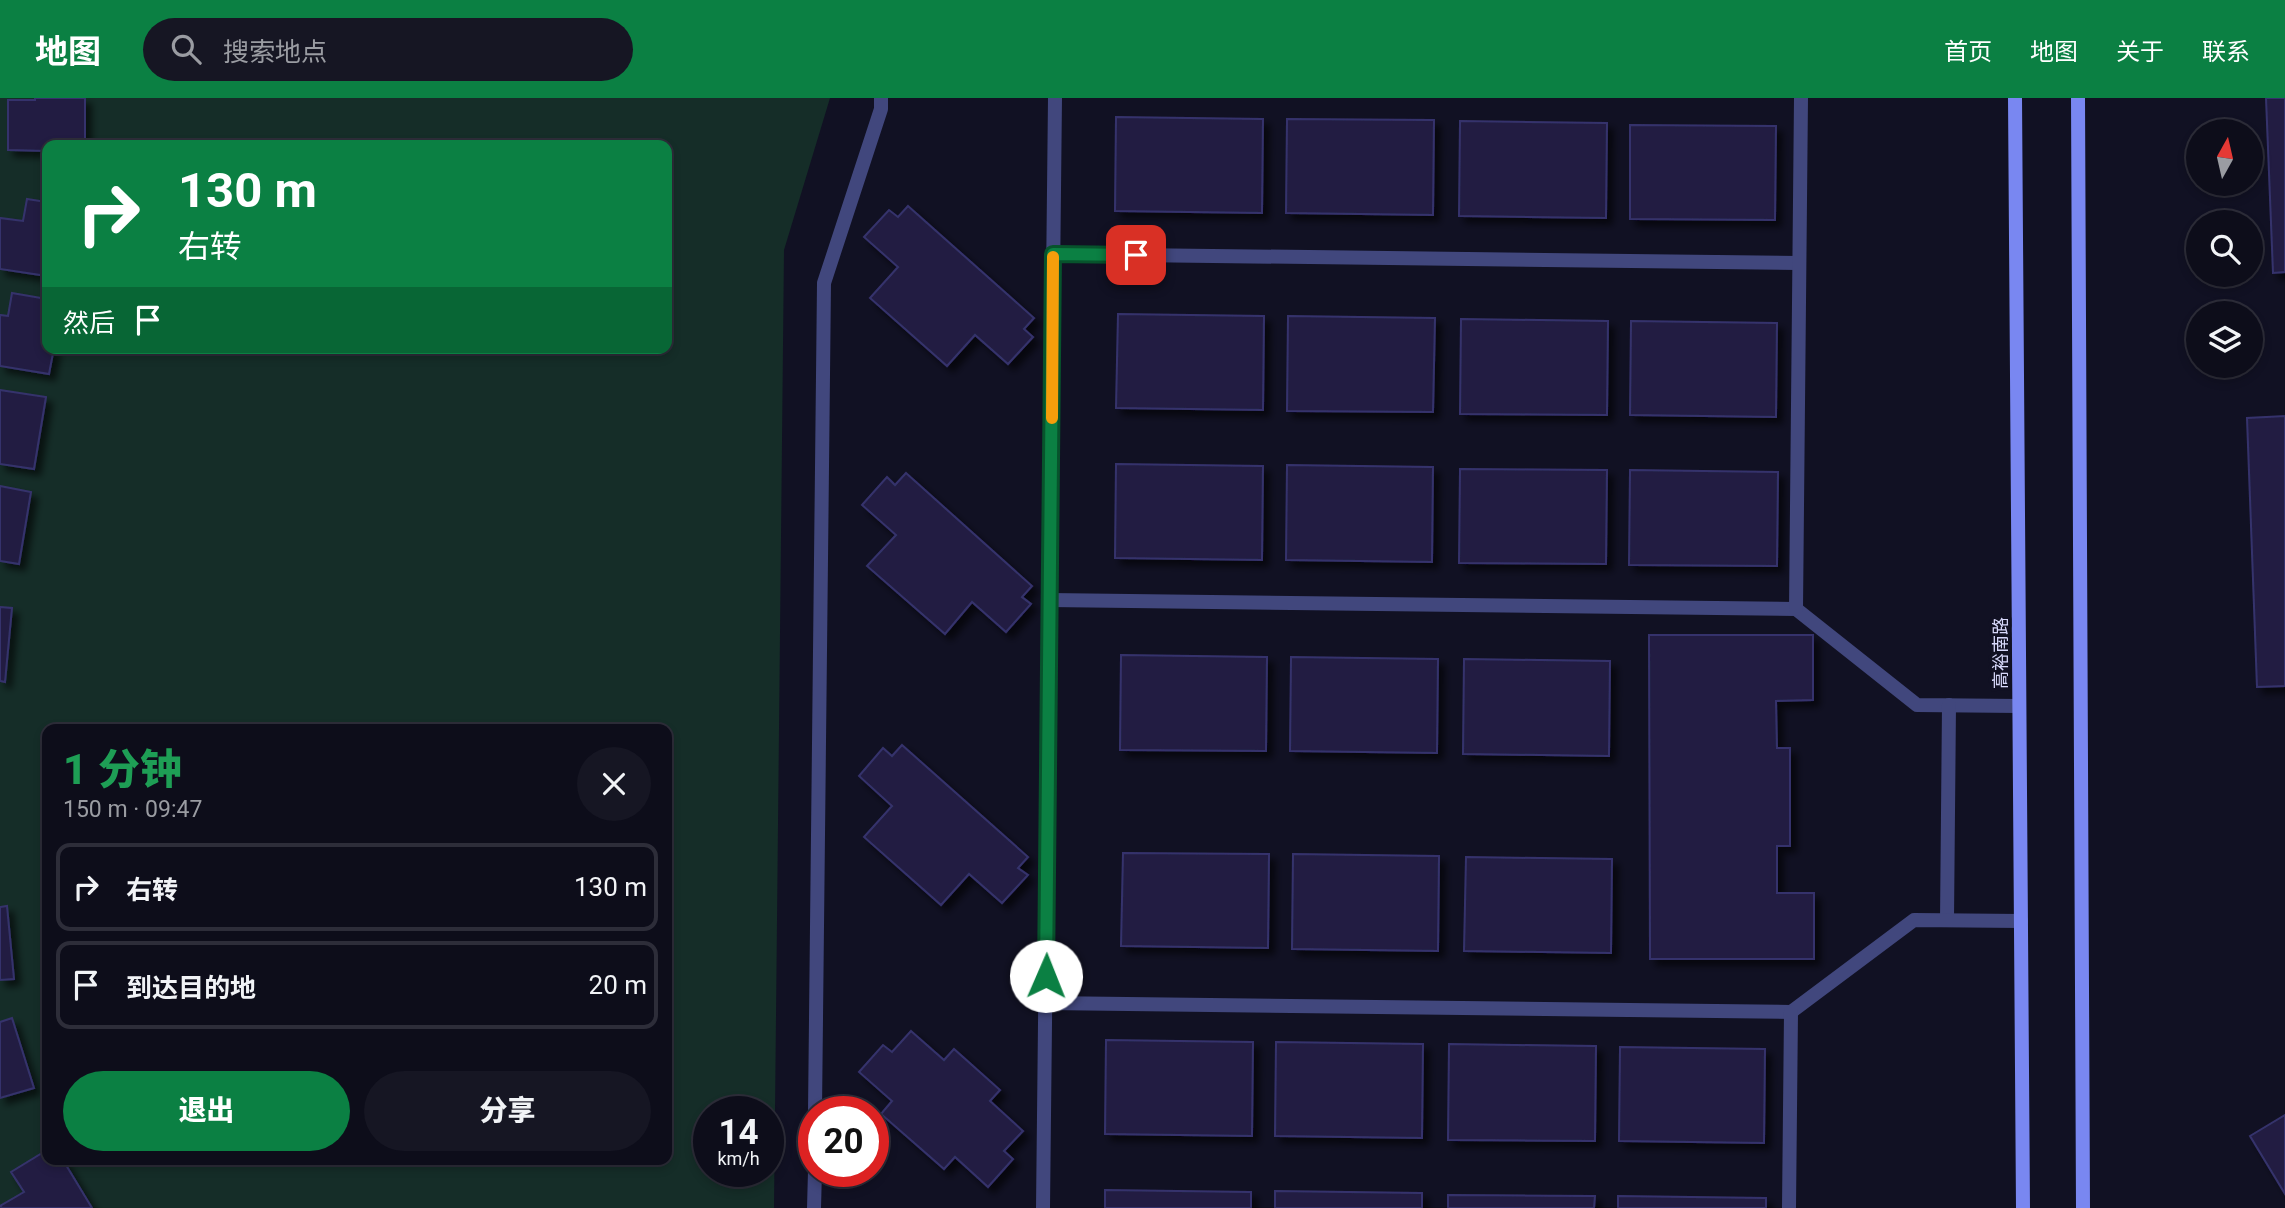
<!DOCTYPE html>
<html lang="zh">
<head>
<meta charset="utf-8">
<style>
	body { margin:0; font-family:Roboto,"Noto Sans SC",sans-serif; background:#161623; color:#f1f3f6; height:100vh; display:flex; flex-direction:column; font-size:26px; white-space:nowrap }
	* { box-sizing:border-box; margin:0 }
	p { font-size:23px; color:#9a9ca2 }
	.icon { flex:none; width:38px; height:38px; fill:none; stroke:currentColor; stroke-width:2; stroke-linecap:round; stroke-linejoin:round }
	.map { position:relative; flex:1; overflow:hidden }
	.drawer { position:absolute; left:42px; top:626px; width:630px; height:441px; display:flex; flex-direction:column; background:#0d0d1a; border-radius:14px; box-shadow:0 4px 10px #0003,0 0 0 2px #2d2d39 }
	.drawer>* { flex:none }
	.banner { position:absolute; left:42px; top:42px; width:630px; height:214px; border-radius:14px; box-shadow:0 4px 10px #0003,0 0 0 2px #2d2d39; background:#0b8043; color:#fff; overflow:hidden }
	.needle { width:46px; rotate:8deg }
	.controls { position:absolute; left:2186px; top:21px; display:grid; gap:14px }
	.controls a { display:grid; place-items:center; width:77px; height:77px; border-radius:50%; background:#0d0d1a; box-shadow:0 4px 10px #0003,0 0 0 2px #2d2d39; font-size:35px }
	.speed { position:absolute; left:693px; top:998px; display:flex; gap:14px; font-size:35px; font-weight:700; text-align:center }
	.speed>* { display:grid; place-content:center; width:91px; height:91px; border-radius:50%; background:#0d0d1a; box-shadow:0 4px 10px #0003,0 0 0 2px #2d2d39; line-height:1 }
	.speed small { font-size:18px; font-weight:400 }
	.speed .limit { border:10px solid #d22; background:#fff; color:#111 }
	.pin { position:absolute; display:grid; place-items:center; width:60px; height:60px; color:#fff; margin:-30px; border-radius:14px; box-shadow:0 4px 10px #0006 }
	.me { position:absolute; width:77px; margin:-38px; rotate:1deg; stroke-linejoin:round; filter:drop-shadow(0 0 5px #0008) }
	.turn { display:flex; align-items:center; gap:24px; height:147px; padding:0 21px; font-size:32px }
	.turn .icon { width:91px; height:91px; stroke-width:2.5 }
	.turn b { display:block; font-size:49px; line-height:60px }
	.then { display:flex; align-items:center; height:66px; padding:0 21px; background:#0003; gap:14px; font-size:26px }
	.round { display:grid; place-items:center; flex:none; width:74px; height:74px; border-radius:37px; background:#161623 }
	.summary { display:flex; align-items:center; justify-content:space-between; height:119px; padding:0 21px }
	h1 { font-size:42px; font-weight:800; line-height:52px; color:#1e9e55 }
	.primary-button { display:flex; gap:14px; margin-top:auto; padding:14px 21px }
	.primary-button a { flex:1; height:80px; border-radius:42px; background:#0b8043; color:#fff; font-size:28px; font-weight:800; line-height:80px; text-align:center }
	.primary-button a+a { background:#161623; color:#f1f3f6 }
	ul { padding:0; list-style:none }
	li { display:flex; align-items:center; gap:21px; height:88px; margin:0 14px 10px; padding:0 7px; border:4px solid #2d2d39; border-radius:14px }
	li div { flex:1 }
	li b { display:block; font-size:26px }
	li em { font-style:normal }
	header { display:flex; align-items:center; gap:42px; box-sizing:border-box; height:98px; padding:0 35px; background:#0b8043; color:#fff }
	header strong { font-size:33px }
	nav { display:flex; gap:38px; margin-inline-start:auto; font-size:24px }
	.search { width:490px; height:63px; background:#161623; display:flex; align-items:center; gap:18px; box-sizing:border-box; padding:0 24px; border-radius:38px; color:#9a9ca2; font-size:26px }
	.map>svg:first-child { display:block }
</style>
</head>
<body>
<header>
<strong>地图</strong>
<div class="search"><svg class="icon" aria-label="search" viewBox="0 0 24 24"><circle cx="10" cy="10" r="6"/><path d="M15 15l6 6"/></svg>搜索地点</div>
<nav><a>首页</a><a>地图</a><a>关于</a><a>联系</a></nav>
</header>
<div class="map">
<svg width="2285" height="1110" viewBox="0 0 2285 1110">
	<defs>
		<filter id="shadow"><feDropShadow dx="6" dy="6" stdDeviation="3.5" flood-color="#0009"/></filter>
	</defs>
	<rect width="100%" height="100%" fill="#111123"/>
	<path fill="#152d28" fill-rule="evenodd" d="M0 0H830L784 152 774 1110H0ZM47 47H667V250H47ZM47 632H667V1062H47ZM709 1013H768V1073H709Z"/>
	<g fill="#211f42" stroke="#36336c" stroke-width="2" filter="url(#shadow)">
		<polygon points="35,0 85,0 85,47 47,47 47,53 8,52 8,2 35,2"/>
		<polygon points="2266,0 2285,0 2285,174 2273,175"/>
		<polygon points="1116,19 1263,21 1262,115 1115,113"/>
		<polygon points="1287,21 1434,22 1433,117 1286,115"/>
		<polygon points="1460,23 1607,25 1606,120 1459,118"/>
		<polygon points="1630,27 1776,28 1775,122 1630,121"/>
		<polygon points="27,101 47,104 47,178 0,171 0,120 23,123"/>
		<polygon points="908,108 1034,220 1024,231 1033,239 1008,266 975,237 947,268 870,200 898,169 864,139 889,112 898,119"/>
		<polygon points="12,195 47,201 47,250 54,250 49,276 0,268 0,217 8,218"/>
		<polygon points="1118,216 1264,218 1263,312 1116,310"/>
		<polygon points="1288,218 1435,220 1433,314 1287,313"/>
		<polygon points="1461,221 1608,223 1607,317 1460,316"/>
		<polygon points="1631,223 1777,225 1776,319 1630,317"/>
		<polygon points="0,292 46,299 34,371 0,366"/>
		<polygon points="2285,318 2285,588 2257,589 2247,320"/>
		<polygon points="1116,366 1263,368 1262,462 1115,460"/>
		<polygon points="1287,367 1433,369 1432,464 1286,462"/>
		<polygon points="1460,371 1607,372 1606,466 1459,465"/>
		<polygon points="1630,372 1778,374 1777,468 1629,467"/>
		<polygon points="906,375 1032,488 1022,499 1031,506 1006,534 972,504 945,536 867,468 896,437 862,407 887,379 895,387"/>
		<polygon points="0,388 31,394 19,466 0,463"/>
		<polygon points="0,509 12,510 5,584 0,583"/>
		<polygon points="1649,537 1813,537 1813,602 1776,603 1777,650 1790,650 1790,748 1777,748 1777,795 1814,795 1814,861 1650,861"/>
		<polygon points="1121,557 1267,559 1266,653 1120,652"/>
		<polygon points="1291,559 1438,561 1437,655 1290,653"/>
		<polygon points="1464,561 1610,563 1609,658 1463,656"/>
		<polygon points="902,647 1028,759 1018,770 1028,777 1002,805 969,776 941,807 864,739 892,708 859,678 883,650 892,658"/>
		<polygon points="1123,755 1269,756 1268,850 1121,848"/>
		<polygon points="1293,756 1439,758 1438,853 1292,851"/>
		<polygon points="1466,759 1612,761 1611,855 1464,853"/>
		<polygon points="7,808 14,881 0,882 0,809"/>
		<polygon points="12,920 34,990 0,1000 0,924"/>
		<polygon points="911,933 944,962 954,951 1000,992 990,1003 1023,1033 1004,1053 1013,1061 988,1089 955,1059 944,1071 881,1016 892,1003 859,974 883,947 892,954"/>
		<polygon points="1106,942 1253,944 1252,1038 1105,1036"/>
		<polygon points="1276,944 1423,946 1422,1040 1275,1038"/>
		<polygon points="1449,946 1596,948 1595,1043 1448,1042"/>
		<polygon points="1620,949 1765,951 1764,1045 1619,1043"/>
		<polygon points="2285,1017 2285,1096 2250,1038"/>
		<polygon points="47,1052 47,1062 63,1062 92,1110 2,1110 0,1108 24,1094 11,1074"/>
		<polygon points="1105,1092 1251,1094 1251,1110 1105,1110"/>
		<polygon points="1275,1093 1422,1095 1422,1110 1275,1110"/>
		<polygon points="1448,1097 1595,1098 1594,1110 1448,1110"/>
		<polygon points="1618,1098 1766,1100 1766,1110 1618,1110"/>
	</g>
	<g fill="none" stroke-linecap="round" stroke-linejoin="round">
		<g stroke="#41477d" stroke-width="14">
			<polyline points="1053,156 1799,165"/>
			<polyline points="1049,502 1796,511 1917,607 2019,608"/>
			<polyline points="1796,511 1801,0"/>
			<polyline points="1947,822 1949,607"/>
			<polyline points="1045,905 1791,914 1914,822 2021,823"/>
			<polyline points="815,1013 824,185 881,11 881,0"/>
			<polyline points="814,1110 815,1073"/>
			<polyline points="1043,1110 1055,0"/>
			<polyline points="1789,1110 1791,914"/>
		</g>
		<g stroke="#7987f1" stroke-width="14">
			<polyline points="2015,0 2023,1110"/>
			<polyline points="2078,0 2083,1110"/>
		</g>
	</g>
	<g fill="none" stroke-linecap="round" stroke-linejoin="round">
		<g stroke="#07532c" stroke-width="18">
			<polyline id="route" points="1046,878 1053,156 1136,157"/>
		</g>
		<use href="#route" stroke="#0b8043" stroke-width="12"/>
		<polyline stroke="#f59e0b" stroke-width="12" points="1052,320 1053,159"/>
	</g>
	<g text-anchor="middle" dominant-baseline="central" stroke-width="7" stroke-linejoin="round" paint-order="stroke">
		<g font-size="18" fill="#d8d9fb" stroke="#111123">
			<text transform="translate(2000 555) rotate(-90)">高裕南路</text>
		</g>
	</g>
</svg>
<div class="controls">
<a><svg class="needle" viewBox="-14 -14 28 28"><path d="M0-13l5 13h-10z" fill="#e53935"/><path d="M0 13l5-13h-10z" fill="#9a9ca2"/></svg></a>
<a><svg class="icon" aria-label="search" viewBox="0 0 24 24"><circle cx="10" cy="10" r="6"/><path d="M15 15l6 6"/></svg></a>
<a><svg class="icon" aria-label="layers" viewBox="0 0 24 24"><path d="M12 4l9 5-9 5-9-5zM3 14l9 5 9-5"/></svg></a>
</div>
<div class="speed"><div>14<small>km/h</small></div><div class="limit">20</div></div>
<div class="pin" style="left:1136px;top:157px;background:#d93025"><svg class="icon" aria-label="arrive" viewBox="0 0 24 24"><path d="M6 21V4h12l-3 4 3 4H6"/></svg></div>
<svg class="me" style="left:1046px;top:878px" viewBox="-20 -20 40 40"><circle r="19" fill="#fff"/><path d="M0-13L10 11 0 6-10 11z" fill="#0b8043"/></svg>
<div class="banner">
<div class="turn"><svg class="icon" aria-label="right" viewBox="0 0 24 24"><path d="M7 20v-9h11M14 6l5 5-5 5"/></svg><div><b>130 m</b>右转</div></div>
<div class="then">然后<svg class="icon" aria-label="arrive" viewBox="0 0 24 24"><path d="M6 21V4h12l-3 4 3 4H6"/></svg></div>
</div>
<section class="drawer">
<div class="summary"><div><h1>1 分钟</h1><p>150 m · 09:47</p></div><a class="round"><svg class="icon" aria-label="close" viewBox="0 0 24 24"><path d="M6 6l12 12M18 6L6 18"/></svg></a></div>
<ul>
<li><svg class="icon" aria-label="right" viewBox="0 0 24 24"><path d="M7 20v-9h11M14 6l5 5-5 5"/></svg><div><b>右转</b></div><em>130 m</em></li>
<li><svg class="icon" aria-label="arrive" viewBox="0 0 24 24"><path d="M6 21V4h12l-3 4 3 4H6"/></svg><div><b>到达目的地</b></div><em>20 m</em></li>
</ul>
<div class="primary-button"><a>退出</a><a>分享</a></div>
</section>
</div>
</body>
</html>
